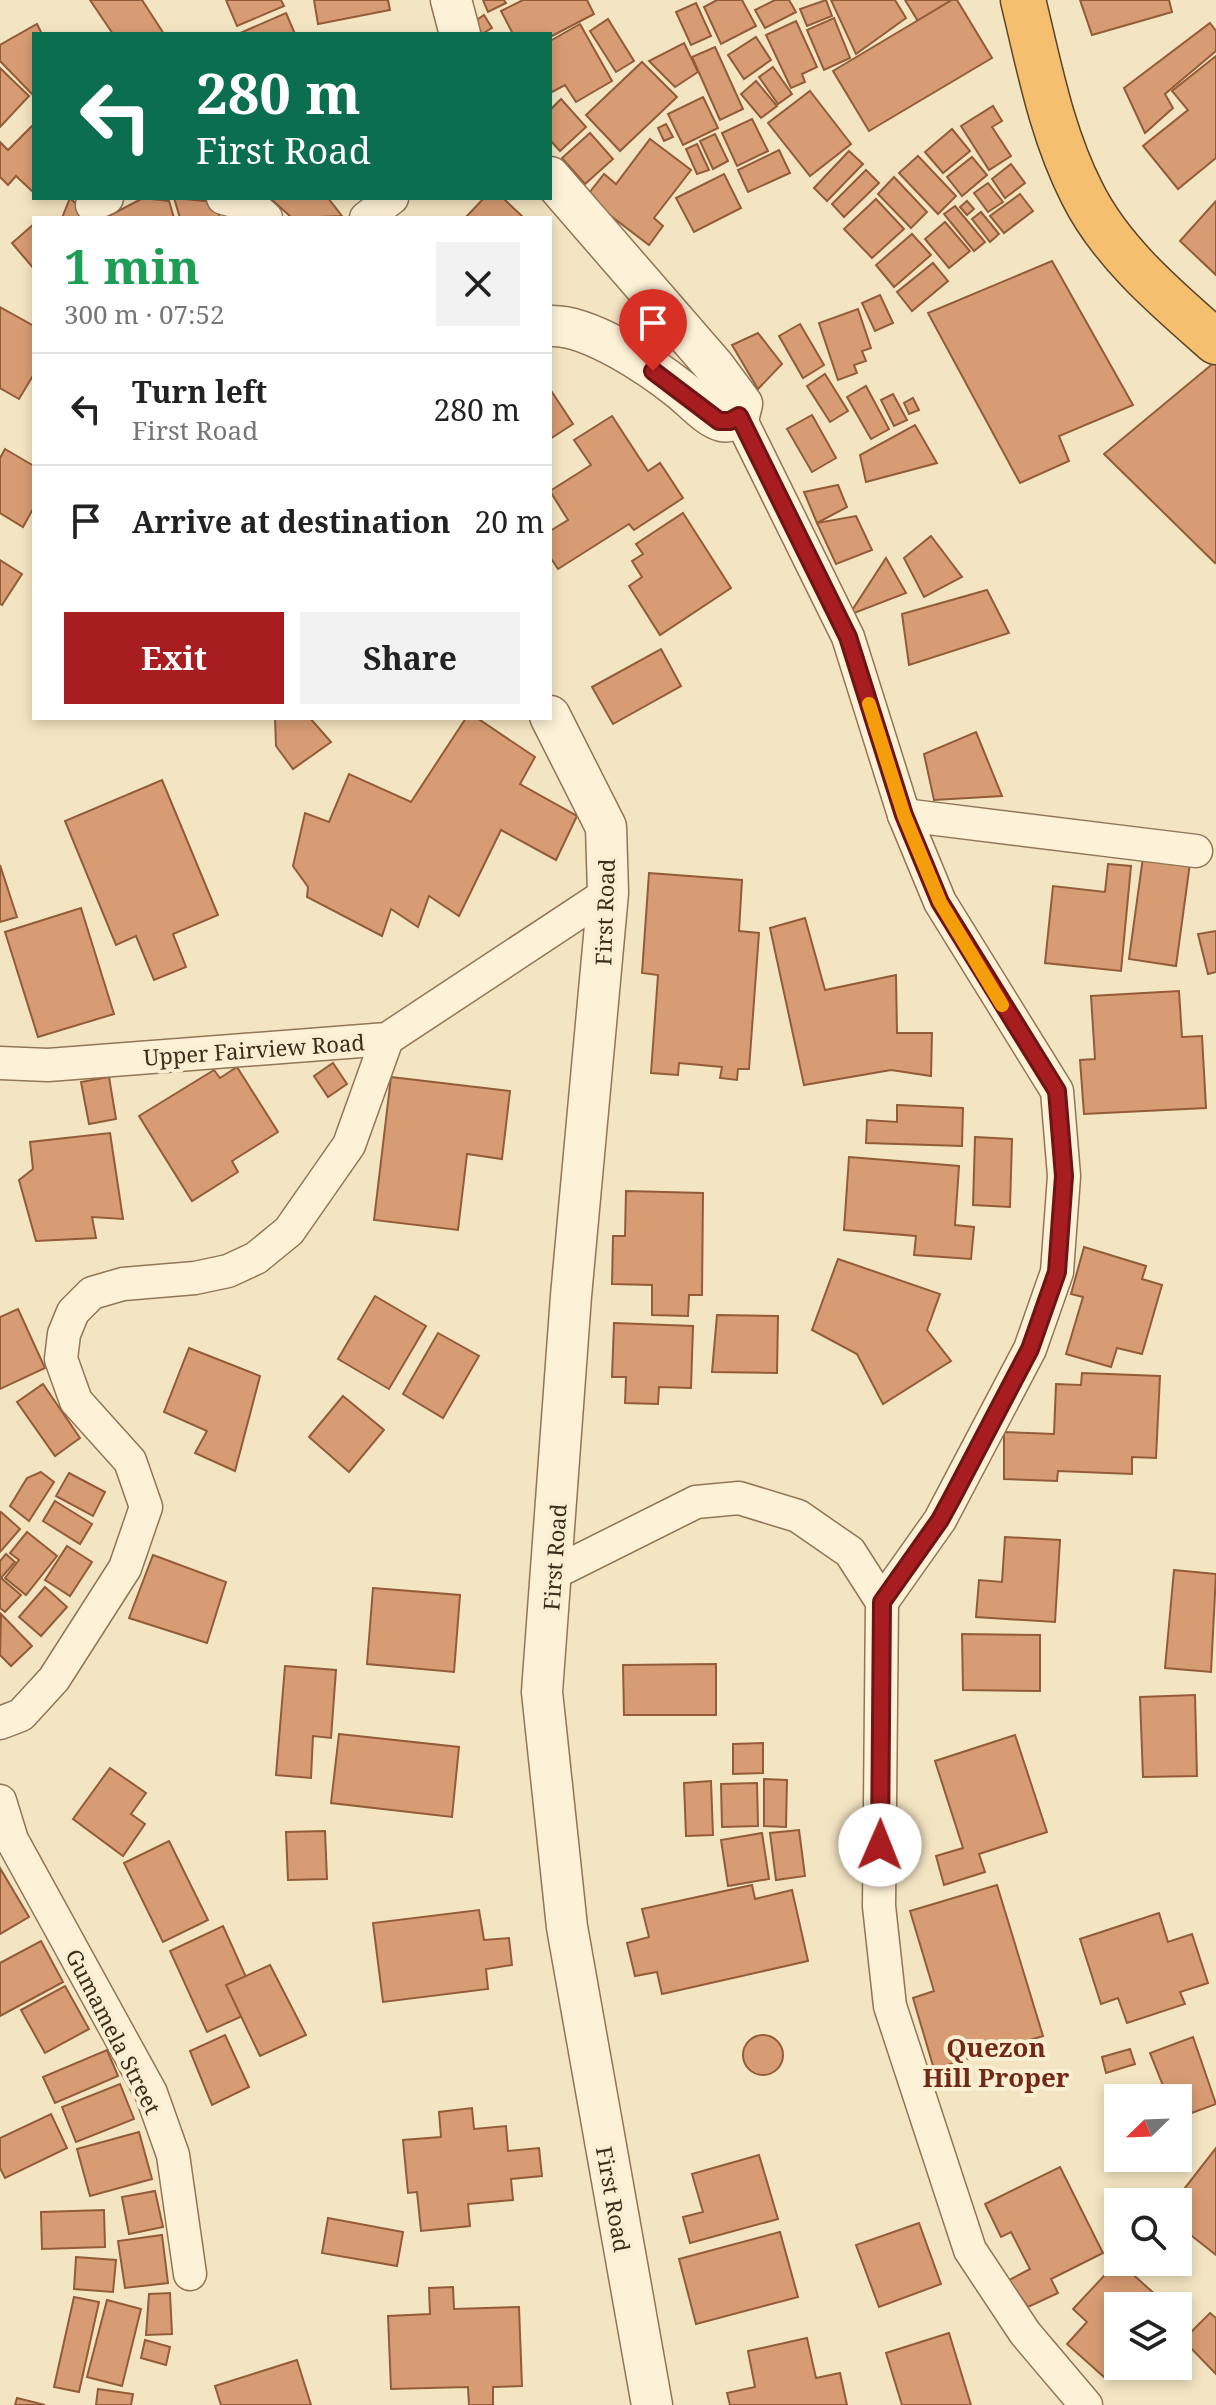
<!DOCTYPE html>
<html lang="en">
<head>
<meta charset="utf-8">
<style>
	body { margin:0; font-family:"Noto Serif",serif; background:#f2f2f2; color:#222; height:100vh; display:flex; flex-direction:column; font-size:30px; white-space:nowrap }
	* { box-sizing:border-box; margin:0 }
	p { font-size:26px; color:#767676 }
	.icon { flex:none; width:44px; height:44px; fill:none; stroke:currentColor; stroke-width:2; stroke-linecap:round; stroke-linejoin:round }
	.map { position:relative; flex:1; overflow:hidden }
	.panel { position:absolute; left:32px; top:216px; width:520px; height:504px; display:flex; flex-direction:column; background:#fff; border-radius:0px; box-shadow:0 4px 12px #0003 }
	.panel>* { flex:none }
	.guide { position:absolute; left:32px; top:32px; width:520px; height:168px; border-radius:0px; box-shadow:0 4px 12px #0003; background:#0b6e4f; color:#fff; overflow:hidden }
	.needle { width:52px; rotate:247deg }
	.buttons { position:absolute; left:1104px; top:2084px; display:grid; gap:16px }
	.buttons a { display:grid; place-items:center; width:88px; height:88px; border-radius:0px; background:#fff; box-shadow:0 4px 12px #0003; font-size:40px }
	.pin { position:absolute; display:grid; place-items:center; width:68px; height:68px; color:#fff; margin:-82px -34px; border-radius:50% 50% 50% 0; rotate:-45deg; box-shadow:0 0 8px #0007 }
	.pin .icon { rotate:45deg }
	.me { position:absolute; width:88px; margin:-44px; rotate:1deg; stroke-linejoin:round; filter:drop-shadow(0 0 6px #0008) }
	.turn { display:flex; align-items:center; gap:28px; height:168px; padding:0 32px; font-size:36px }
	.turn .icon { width:104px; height:104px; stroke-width:2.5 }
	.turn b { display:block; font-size:56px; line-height:68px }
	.round { display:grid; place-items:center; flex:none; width:84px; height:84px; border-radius:0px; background:#f2f2f2 }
	.head { display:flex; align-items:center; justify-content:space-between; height:136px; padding:0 32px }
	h1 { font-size:48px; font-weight:700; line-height:60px; color:#1e9e55 }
	.button { display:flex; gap:16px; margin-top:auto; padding:16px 32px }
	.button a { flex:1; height:92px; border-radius:0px; background:#a81e20; color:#fff; font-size:32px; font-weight:700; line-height:92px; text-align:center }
	.button a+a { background:#f2f2f2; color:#222 }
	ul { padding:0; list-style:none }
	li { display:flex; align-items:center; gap:24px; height:112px; padding:0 32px; border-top:2px solid #e0e0e0 }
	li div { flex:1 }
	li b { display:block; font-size:30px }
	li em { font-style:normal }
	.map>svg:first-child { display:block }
</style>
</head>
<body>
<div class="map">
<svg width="1216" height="2405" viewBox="0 0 1216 2405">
	<rect width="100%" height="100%" fill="#f4e5c2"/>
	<g fill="#d79c73" stroke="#935c39" stroke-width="2">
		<polygon points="90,0 142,0 164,34 113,34"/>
		<polygon points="226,0 281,0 284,6 237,26"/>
		<polygon points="314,0 388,0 390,10 318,24"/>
		<polygon points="483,0 504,0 506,3 488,12"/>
		<polygon points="523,0 587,0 594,14 550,37 550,34 513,34 501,11"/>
		<polygon points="717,0 742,0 756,26 721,44 704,7"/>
		<polygon points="775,0 789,0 796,12 765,28 755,10"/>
		<polygon points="826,0 832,16 807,26 800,9"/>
		<polygon points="831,0 895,0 906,18 856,54"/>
		<polygon points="905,0 952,0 918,21"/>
		<polygon points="952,0 957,0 992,58 869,131 833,71"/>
		<polygon points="1080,0 1169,0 1172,12 1092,35"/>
		<polygon points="696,3 711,36 691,45 676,12"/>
		<polygon points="286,13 295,34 238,34"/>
		<polygon points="484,15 492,28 482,34 474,22"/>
		<polygon points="834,18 850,58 824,70 807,30"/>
		<polygon points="608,19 634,61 616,72 590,31"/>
		<polygon points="796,21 817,67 802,74 805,82 791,88 766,35"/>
		<polygon points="1210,23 1216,31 1216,51 1165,94 1173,108 1145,133 1124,88"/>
		<polygon points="37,24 42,34 34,34 33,95 0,61 0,45"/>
		<polygon points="580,24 612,81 576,102 565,85 550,93 550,41"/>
		<polygon points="756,37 771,60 744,79 728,55"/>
		<polygon points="684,43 698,72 675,87 649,61"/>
		<polygon points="715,47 743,109 720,120 692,57"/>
		<polygon points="1216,56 1216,158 1178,189 1143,146 1188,110 1172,91"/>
		<polygon points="642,62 677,97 620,151 586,115"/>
		<polygon points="773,67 792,94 778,104 759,77"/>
		<polygon points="0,68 29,96 0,127"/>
		<polygon points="756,81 777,106 761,118 741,94"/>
		<polygon points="810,91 851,144 810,176 768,123"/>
		<polygon points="703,97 718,128 683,145 668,114"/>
		<polygon points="561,99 586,127 560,151 550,140 550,110"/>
		<polygon points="993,106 1002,121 992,127 1011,156 989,170 961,126"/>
		<polygon points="752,119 768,151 737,166 722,133"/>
		<polygon points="34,124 34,193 16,176 8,185 0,177 0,142 8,150"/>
		<polygon points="666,124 673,137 664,141 658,128"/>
		<polygon points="952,129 970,151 943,173 925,152"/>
		<polygon points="590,133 613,159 585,184 562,158"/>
		<polygon points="715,134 728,161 713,169 700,141"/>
		<polygon points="650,139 691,170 654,218 663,226 649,245 586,197 604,174 616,184"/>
		<polygon points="697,144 709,170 697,174 686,149"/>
		<polygon points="779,150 790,173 748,192 738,170"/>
		<polygon points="849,151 863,164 827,201 814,188"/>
		<polygon points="918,156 956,196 938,214 899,173"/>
		<polygon points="972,157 987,175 962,196 947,177"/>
		<polygon points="1011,164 1025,183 1005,198 992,179"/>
		<polygon points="866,170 879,183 844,217 832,204"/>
		<polygon points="724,174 741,208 694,232 676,198"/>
		<polygon points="894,177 927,212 911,228 878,194"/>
		<polygon points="988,183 1003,202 988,212 974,193"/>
		<polygon points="1020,194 1033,211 1004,233 990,216"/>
		<polygon points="70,198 91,218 62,218"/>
		<polygon points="143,198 169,201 174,218 105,218"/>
		<polygon points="174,198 215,202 220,218 180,218"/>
		<polygon points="270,198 328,198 342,216 292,218"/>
		<polygon points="484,198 503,198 524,218 465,218"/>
		<polygon points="876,199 904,229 872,258 844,229"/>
		<polygon points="967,201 974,209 967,215 960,207"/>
		<polygon points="1216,201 1216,275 1180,241"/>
		<polygon points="955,206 985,242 974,251 944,214"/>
		<polygon points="981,212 999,234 990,242 972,219"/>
		<polygon points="945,222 970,251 949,268 925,239"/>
		<polygon points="34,224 34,269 12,243"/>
		<polygon points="912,234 931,255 894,287 876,265"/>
		<polygon points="1052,261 1133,405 1059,436 1069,461 1020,483 928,313"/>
		<polygon points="933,263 948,281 912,311 897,292"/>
		<polygon points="880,295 893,323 875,331 862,303"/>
		<polygon points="0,307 34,326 34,374 19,399 0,388"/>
		<polygon points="858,309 871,348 862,351 866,361 854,365 857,373 838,380 819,323"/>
		<polygon points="800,324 824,365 803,378 779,336"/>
		<polygon points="758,333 782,364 758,389 732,345"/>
		<polygon points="1216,361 1216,562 1215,563 1104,454"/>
		<polygon points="825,374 848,411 830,422 807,386"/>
		<polygon points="866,386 889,429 871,439 847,397"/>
		<polygon points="550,389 573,424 550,439"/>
		<polygon points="893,394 907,420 894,426 881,400"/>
		<polygon points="913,398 919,410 909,414 904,403"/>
		<polygon points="812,415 836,458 812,472 787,429"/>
		<polygon points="612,416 648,471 660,463 683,498 634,530 629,524 558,569 550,557 550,531 568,520 550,491 591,465 574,440"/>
		<polygon points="915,425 937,463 866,482 860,455"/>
		<polygon points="5,449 34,466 34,507 23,527 0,513 0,458"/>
		<polygon points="838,485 847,507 817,523 804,492"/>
		<polygon points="683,513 731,588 660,635 629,586 642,577 632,561 643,554 636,544"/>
		<polygon points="856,516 872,550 836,564 817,523"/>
		<polygon points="931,536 962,577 924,597 904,558"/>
		<polygon points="886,558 906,593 849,615"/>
		<polygon points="0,560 22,574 2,605 0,604"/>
		<polygon points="987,590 1009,633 909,665 902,614"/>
		<polygon points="661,649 681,686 613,724 592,687"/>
		<polygon points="275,718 310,718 331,742 293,769 276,746"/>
		<polygon points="466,718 477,718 535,757 520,784 577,816 556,860 501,830 459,916 429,896 418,927 391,909 382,936 307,897 308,887 293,866 305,813 329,822 349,774 411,802"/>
		<polygon points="976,732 1002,796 934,800 924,754"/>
		<polygon points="162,780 218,915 173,934 186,967 154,980 136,936 116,945 65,821"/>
		<polygon points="1143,857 1190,863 1176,966 1129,959"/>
		<polygon points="1108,864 1131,866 1121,971 1045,963 1053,886 1105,892"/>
		<polygon points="0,865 17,917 0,922"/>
		<polygon points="649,873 742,880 739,931 759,933 749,1069 738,1069 737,1080 720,1078 722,1067 679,1063 678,1075 651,1073 658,975 642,973"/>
		<polygon points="81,908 114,1014 38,1037 5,932"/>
		<polygon points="805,918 825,990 896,975 897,1033 932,1033 931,1076 891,1070 804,1085 770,928"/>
		<polygon points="1216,931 1216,972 1208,974 1198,934"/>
		<polygon points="1179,991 1182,1037 1202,1036 1206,1108 1084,1114 1080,1060 1095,1059 1091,996"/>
		<polygon points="333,1063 347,1084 328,1097 314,1076"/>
		<polygon points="237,1067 278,1132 232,1161 238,1172 192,1201 139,1116 214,1070 220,1078"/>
		<polygon points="109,1077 116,1119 89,1124 81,1082"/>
		<polygon points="391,1077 510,1091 502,1159 467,1154 458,1230 374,1220"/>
		<polygon points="897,1105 963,1108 962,1146 866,1143 867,1120 897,1122"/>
		<polygon points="110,1133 123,1219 92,1217 96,1238 36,1241 19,1180 33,1169 30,1142"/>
		<polygon points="975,1137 1012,1139 1010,1207 973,1205"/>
		<polygon points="849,1157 959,1166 955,1225 974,1227 971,1259 914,1255 916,1236 844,1230"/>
		<polygon points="626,1191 703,1193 702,1295 689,1295 688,1316 652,1315 652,1285 612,1284 613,1236 625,1236"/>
		<polygon points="1084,1247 1146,1266 1142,1279 1162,1285 1142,1354 1117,1348 1111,1367 1066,1354 1083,1297 1071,1294"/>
		<polygon points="838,1259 940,1294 927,1330 951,1361 883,1404 857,1354 812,1330"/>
		<polygon points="375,1296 426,1326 389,1389 338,1359"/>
		<polygon points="18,1309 45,1368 0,1389 0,1317"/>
		<polygon points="717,1315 778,1316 777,1373 712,1372"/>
		<polygon points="614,1323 693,1326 691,1388 659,1387 658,1404 625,1403 626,1377 612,1377"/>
		<polygon points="438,1333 479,1356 443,1418 403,1394"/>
		<polygon points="189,1348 260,1376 235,1471 195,1453 207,1431 164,1412"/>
		<polygon points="1082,1373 1160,1376 1156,1458 1132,1457 1132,1474 1058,1471 1057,1481 1004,1479 1004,1432 1054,1434 1056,1384 1081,1385"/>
		<polygon points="43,1384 80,1438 55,1456 17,1402"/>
		<polygon points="343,1396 384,1430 349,1472 309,1437"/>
		<polygon points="41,1472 54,1482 29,1521 10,1506 27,1478"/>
		<polygon points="69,1473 105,1492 93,1516 56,1496"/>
		<polygon points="55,1501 92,1524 80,1544 43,1521"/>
		<polygon points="1,1512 20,1529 0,1552 0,1513"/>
		<polygon points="27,1532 57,1556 26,1595 5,1578 19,1560 10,1553"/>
		<polygon points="1005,1537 1060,1540 1055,1622 976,1617 979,1580 1002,1582"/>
		<polygon points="67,1546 92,1562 70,1596 45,1580"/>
		<polygon points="6,1554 15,1562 1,1578 21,1595 5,1612 0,1608 0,1561"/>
		<polygon points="153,1555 226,1582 207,1643 129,1618"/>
		<polygon points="1174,1570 1216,1574 1211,1672 1165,1668"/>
		<polygon points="45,1587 67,1607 41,1636 19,1617"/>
		<polygon points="373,1588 460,1595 454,1672 367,1664"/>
		<polygon points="1,1614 32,1646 11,1666 0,1655"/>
		<polygon points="962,1634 1040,1635 1040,1691 963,1690"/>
		<polygon points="716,1664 716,1715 624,1715 623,1665"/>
		<polygon points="285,1666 336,1670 331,1738 313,1736 311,1778 276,1775"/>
		<polygon points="1195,1695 1197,1776 1143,1777 1140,1697"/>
		<polygon points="339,1734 459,1747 452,1817 331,1803"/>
		<polygon points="1015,1735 1047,1832 979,1854 985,1872 944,1885 936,1856 963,1848 935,1761"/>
		<polygon points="763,1743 763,1773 733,1774 733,1744"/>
		<polygon points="110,1768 146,1793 131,1814 145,1824 123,1856 73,1819"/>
		<polygon points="764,1779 787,1780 786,1827 764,1826"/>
		<polygon points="711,1781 713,1835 686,1836 684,1783"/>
		<polygon points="757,1783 758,1826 722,1827 721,1784"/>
		<polygon points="799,1830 805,1876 776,1880 770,1833"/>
		<polygon points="325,1831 327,1879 288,1880 286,1832"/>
		<polygon points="762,1833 769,1879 728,1886 721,1840"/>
		<polygon points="169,1841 208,1920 163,1942 124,1863"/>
		<polygon points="0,1868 29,1917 0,1934"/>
		<polygon points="752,1885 755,1899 792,1890 808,1961 662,1994 657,1972 635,1976 627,1943 649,1937 642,1909"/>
		<polygon points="997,1885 1043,2036 934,2069 913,1998 934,1991 910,1911"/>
		<polygon points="479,1910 484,1940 509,1938 512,1965 486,1969 488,1989 383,2002 373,1923"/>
		<polygon points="1159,1913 1168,1942 1192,1934 1208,1983 1180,1992 1185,2004 1127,2023 1118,1998 1101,2004 1080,1939"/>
		<polygon points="223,1926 260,2008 207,2032 170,1951"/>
		<polygon points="41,1941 63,1982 0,2016 0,1963"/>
		<polygon points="270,1965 306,2035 260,2056 226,1985"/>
		<polygon points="65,1986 89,2029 45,2053 21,2010"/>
		<circle cx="763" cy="2055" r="20"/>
		<polygon points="225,2035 249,2087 212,2105 190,2051"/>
		<polygon points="1193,2037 1216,2104 1178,2118 1178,2098 1168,2098 1150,2053"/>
		<polygon points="1130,2049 1135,2064 1106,2073 1102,2057"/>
		<polygon points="107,2050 118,2076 55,2103 43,2077"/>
		<polygon points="120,2084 134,2119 76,2142 62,2107"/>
		<polygon points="472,2108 474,2129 506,2126 508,2151 539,2148 542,2176 511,2179 513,2200 468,2204 470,2226 421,2231 417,2192 408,2193 403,2140 441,2137 439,2112"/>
		<polygon points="51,2114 67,2148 5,2178 0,2168 0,2138"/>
		<polygon points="139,2132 152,2179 90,2196 77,2149"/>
		<polygon points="1216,2148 1216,2255 1178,2225 1178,2202 1174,2202"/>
		<polygon points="759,2155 778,2219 690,2243 683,2217 703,2212 692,2174"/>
		<polygon points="1060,2167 1103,2253 1051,2279 1058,2293 1028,2307 1009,2280 1030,2269 1011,2232 1001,2237 985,2204"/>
		<polygon points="155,2191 163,2227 129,2234 122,2197"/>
		<polygon points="104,2210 105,2247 42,2249 41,2212"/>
		<polygon points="328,2218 403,2232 397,2266 322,2253"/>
		<polygon points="919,2223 941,2284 879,2307 856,2245"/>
		<polygon points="780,2232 798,2297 696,2324 679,2259"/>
		<polygon points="162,2235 168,2283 125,2288 118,2241"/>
		<polygon points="76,2257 116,2260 113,2292 74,2289"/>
		<polygon points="1118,2261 1168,2306 1118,2306 1118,2361 1104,2377 1067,2344 1087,2322 1073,2309"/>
		<polygon points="453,2287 454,2309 519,2307 522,2386 493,2387 493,2405 469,2405 468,2387 391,2389 388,2316 430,2314 429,2288"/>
		<polygon points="170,2293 172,2334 146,2335 149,2294"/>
		<polygon points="74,2297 99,2302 79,2392 54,2387"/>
		<polygon points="107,2300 141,2309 122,2386 87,2377"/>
		<polygon points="1210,2313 1216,2318 1216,2374 1183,2340"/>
		<polygon points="949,2333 971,2405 902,2405 886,2353"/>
		<polygon points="807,2338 816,2378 840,2373 847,2405 730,2405 727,2393 755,2387 748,2351"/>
		<polygon points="145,2340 170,2347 166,2365 141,2358"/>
		<polygon points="297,2360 311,2405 221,2405 215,2386"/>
		<polygon points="98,2389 133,2394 131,2405 96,2405"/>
		<polygon points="17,2398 45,2405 15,2405"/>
	</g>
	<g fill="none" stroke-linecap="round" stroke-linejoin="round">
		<g stroke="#917556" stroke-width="35">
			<g id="minor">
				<polyline points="223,198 252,206 266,218"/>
				<polyline points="92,205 107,198"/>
				<polyline points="366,218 392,198"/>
				<polyline points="739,416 848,637 904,815 940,902 1057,1091 1064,1176 1057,1272 1030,1349 940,1520 882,1602"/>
				<polyline points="904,815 1196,851"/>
				<polyline points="0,1063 48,1065 387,1039 608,893"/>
				<polyline points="554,1573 696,1502 739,1498 798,1516 850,1552 882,1602 879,1906 890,2006 970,2250 1025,2333 1086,2405"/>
				<polyline points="0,1723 21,1715 54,1679 125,1568 146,1507 130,1461 76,1401 61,1359 64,1334 73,1312 92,1293 123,1284 195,1278 228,1271 256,1258 289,1231 349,1145 387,1039"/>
				<polyline points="0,1801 12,1840 151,2093 173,2155 190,2274"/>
			</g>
		</g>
		<g stroke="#917556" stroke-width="43">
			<g id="tertiary">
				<polyline points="451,0 460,34"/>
				<path d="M550 177 714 366 742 404 739 416C733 419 729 423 722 421 709 418 693 400 682 391 652 367 589 324 550 326"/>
				<polyline points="550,716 606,827 608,893 571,1296 542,1692 567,1927 652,2405"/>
			</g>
		</g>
		<g stroke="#5e432b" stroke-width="47">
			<path id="trunk" d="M1023 0C1039 65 1051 132 1082 193 1111 252 1167 299 1216 342"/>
		</g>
		<use href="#minor" stroke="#fdf1d7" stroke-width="32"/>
		<use href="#tertiary" stroke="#fdf1d7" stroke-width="40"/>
		<use href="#trunk" stroke="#f4c070" stroke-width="44"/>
	</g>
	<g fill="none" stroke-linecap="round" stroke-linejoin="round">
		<g stroke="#6d1415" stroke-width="20">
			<polyline id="route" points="653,371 719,421 730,421 739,416 848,637 904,815 940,902 1057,1091 1064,1176 1057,1272 1030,1349 953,1496 940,1520 882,1602 880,1845"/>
		</g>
		<use href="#route" stroke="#a81e20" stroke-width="14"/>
		<polyline stroke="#f59e0b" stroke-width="14" points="869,704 904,815 940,902 1002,1005"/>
	</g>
	<g text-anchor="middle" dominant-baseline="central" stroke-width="8" stroke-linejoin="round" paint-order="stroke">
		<g font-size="22" fill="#3e2d1c" stroke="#faefd3">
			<text transform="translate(604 912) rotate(-88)">First Road</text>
			<text transform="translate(254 1049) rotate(-4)">Upper Fairview Road</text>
			<text transform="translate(554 1557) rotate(-86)">First Road</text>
			<text transform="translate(114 2031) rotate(63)">Gumamela Street</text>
			<text transform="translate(614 2199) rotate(80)">First Road</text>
		</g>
		<g font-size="26" font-weight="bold" fill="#712916" stroke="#faefd3">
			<text x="996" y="2047">Quezon<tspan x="996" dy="30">Hill Proper</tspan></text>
		</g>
	</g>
</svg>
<div class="buttons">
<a><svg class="needle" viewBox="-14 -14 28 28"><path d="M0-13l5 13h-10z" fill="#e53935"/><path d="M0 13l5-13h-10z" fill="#767676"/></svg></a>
<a><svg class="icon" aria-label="search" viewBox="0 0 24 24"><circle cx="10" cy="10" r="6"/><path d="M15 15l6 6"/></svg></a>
<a><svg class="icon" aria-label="layers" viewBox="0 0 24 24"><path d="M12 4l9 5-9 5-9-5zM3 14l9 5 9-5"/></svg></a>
</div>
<div class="pin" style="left:653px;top:371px;background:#d93025"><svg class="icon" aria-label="arrive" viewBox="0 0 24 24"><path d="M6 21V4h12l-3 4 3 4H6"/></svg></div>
<svg class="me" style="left:880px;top:1845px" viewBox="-20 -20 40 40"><circle r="19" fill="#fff"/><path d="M0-13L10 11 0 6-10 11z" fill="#a81e20"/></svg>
<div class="guide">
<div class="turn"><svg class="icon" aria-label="left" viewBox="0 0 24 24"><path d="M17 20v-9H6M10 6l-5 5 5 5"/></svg><div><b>280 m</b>First Road</div></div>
</div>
<section class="panel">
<div class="head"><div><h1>1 min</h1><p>300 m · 07:52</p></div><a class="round"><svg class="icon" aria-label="close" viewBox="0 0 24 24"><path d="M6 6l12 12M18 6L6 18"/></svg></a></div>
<ul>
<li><svg class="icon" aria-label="left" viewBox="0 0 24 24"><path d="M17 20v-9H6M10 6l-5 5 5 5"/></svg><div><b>Turn left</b><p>First Road</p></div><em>280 m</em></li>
<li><svg class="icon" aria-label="arrive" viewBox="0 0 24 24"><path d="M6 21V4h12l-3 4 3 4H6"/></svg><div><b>Arrive at destination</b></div><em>20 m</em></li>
</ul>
<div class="button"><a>Exit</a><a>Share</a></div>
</section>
</div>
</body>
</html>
